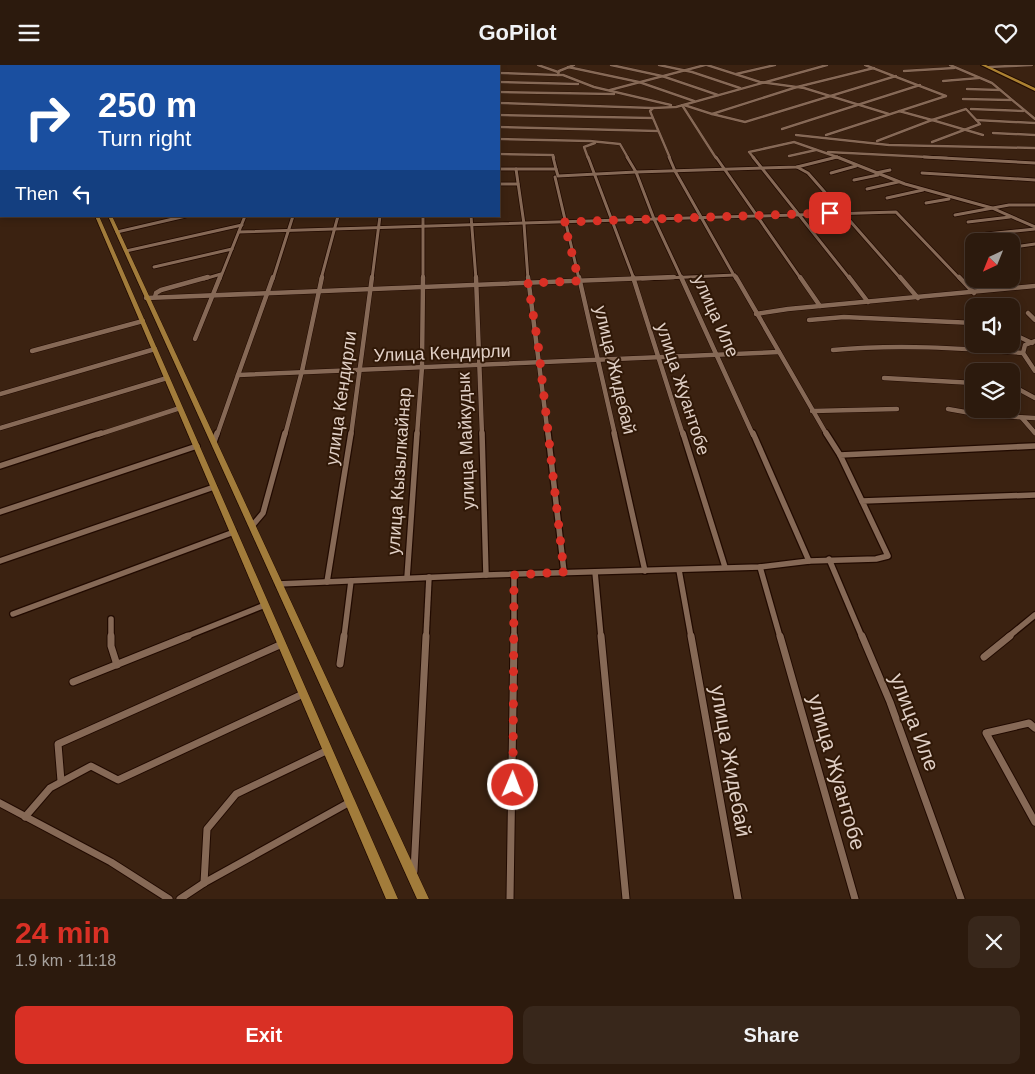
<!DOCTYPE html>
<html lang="en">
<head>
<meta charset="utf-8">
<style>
	body { margin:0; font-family:Helvetica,sans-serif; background:#38271b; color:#f1f3f6; height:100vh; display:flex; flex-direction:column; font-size:19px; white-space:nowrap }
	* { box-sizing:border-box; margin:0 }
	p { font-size:16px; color:#a6a19d }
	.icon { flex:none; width:28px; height:28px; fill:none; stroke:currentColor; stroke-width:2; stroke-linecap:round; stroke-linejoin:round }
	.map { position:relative; height:834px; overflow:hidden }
	.sheet { display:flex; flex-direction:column; background:#2c1a0d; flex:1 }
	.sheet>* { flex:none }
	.guide { position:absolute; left:0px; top:0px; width:500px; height:152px; box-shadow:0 2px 8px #0003,0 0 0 1px #48382e; background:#1a4fa0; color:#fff; overflow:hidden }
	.needle { width:32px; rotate:223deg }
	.controls { position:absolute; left:965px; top:168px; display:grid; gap:10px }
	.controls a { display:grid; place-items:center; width:55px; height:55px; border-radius:10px; background:#2c1a0d; box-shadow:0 2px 8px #0003,0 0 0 1px #48382e; font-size:25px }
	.pin { position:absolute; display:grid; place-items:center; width:42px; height:42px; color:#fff; margin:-21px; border-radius:10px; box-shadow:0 2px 8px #0006 }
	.me { position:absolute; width:55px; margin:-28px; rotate:1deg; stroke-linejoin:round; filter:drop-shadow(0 0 4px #0008) }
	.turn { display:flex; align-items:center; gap:18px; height:105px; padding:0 15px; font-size:22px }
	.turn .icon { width:65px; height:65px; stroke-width:2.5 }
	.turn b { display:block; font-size:35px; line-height:42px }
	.then { display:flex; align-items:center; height:48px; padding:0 15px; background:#0003; gap:10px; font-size:19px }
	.round { display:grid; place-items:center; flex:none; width:52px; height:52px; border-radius:10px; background:#38271b }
	.summary { display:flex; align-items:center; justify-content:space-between; height:85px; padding:0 15px }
	h1 { font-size:30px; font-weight:800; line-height:38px; color:#d93025 }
	.primary-button { display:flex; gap:10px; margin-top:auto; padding:10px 15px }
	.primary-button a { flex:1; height:58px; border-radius:10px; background:#d93025; color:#fff; font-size:20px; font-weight:800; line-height:58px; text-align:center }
	.primary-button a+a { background:#38271b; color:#f1f3f6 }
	header { display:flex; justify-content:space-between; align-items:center; height:65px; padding:0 15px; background:#2c1a0d; font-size:22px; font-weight:800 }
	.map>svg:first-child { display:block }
</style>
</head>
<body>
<header><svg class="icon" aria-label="menu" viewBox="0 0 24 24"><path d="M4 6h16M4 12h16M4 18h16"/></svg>GoPilot<svg class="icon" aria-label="heart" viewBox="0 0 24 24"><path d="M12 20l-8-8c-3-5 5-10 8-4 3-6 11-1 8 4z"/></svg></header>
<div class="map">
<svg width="1035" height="834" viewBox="0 0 1035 834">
	<rect width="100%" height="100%" fill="#3b2211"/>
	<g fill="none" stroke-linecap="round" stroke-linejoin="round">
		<g stroke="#210a00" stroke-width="3">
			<g id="minor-far4">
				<polyline points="538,0 558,7"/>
				<polyline points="574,0 559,6 558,10 563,10 594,22 671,40"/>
				<polyline points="611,0 662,11 718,30"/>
				<polyline points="659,0 692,7 740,23"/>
				<polyline points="707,0 760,17 804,23 889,49"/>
				<polyline points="865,0 946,31"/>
				<polyline points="950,0 992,18 1035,54"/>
				<polyline points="273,1 275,0"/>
				<polyline points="568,2 639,17 694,36"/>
				<polyline points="989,2 1032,0"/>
				<polyline points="904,6 954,3"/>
				<polyline points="499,8 558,10"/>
				<polyline points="736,9 775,0"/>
				<polyline points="943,16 979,13"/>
				<polyline points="499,17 578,19"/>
				<polyline points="967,24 1000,25"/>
				<polyline points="610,25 705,0"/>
				<polyline points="499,27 614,29"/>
				<polyline points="963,34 1011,35"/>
				<polyline points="499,38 653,43 676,42 827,0"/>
				<polyline points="682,40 716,93"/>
				<polyline points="684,40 712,49 797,22 874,3"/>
				<polyline points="653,43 650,46 670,93"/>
				<polyline points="971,44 1023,46"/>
				<polyline points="712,49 745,57 896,11"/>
				<polyline points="499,50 653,53"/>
				<polyline points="932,55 966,44 980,59 932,77"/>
				<polyline points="932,55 983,70"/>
				<polyline points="976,55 1035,58"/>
				<polyline points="499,62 658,66"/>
				<polyline points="782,64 920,20"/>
				<polyline points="993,68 1035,70"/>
				<polyline points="796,70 889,80 1035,83"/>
				<polyline points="826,70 946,31"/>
				<polyline points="499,74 590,76 620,79 628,93"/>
				<polyline points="877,76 932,55 899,46"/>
				<polyline points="828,87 947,93"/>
				<polyline points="499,89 553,90 554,93"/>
				<polyline points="789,91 816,85"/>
				<polyline points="588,93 584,82 595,78"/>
				<polyline points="754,93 749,87 794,77 840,93"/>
				<polyline points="832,93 837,92"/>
			</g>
		</g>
		<g stroke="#210a00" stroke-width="4.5">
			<g id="minor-far3">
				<polyline points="553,92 556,104"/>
				<polyline points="588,92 634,214"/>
				<polyline points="669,92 675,106 736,214"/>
				<polyline points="716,92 801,214"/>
				<polyline points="753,92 850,214"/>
				<polyline points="837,92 905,119 992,143 1035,162"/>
				<polyline points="924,92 1035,98"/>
				<polyline points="797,102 808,108 901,214"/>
				<polyline points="499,104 556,104 558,111 636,107 627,92"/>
				<polyline points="516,104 524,159 528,214"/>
				<polyline points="831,108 856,101"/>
				<polyline points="876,108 890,105"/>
				<polyline points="922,108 1035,115"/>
				<polyline points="555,112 579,214"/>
				<polyline points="854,115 878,110"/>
				<polyline points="499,119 518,119"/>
				<polyline points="867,124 898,117"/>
				<polyline points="887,133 923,125"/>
				<polyline points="926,138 949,134"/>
				<polyline points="955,150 1009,140 1035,140"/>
				<polyline points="471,151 476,214"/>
				<polyline points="968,157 1010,152"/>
				<polyline points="117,167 186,151"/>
				<polyline points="239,167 654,154 636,107 797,102 837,92"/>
				<polyline points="986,169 1035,164"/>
				<polyline points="1021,181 1035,179"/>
				<polyline points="126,186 242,160"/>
				<polyline points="154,202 232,184"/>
				<polyline points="204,214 221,209"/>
				<polyline points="220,214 245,151"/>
				<polyline points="273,214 293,151"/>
				<polyline points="321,214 338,151"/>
				<polyline points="372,214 380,151"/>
				<polyline points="423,214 423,151"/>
				<polyline points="642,214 735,210"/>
				<polyline points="682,214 654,154 896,147 960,214"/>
			</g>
		</g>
		<g stroke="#210a00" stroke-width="5.5">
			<g id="minor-far2">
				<polyline points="476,212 482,370"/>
				<polyline points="528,212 548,370"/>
				<polyline points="579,212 615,370"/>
				<polyline points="633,212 683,370"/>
				<polyline points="681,212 753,370"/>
				<polyline points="736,212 827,370"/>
				<polyline points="800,212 820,241"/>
				<polyline points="849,212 868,237"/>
				<polyline points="900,212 918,233"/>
				<polyline points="959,212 974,228"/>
				<polyline points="155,232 156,228 161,225 208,212"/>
				<polyline points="146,233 674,212"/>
				<polyline points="1028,248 1035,255"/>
				<polyline points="756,249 788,244 1035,221"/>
				<polyline points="809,255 844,252 974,258"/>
				<polyline points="1011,268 1032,278"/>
				<polyline points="195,274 220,212"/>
				<polyline points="1035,276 1025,280 1023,288 1035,306"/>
				<path d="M833 285C897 279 959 283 1023 288"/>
				<polyline points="32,286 143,256"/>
				<polyline points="238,310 273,212"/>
				<polyline points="884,313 974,318"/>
				<polyline points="1011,320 1035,333"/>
				<polyline points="0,329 155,284"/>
				<polyline points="948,344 982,350 1035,353"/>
				<polyline points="812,346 897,344"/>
				<polyline points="1022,353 1035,368"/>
				<polyline points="0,363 167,313"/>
				<polyline points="97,370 180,343"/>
				<polyline points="217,370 238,310 779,287"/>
				<polyline points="285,370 302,306 322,212"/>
				<polyline points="351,370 372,212"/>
				<polyline points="417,370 422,302 423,212"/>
			</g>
		</g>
		<g stroke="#210a00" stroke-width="8">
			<g id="minor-far1">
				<polyline points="482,368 486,510"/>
				<polyline points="548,368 564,507"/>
				<polyline points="614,368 645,506"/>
				<polyline points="683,368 725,502"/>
				<polyline points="753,368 809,496"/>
				<polyline points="826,368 840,390"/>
				<polyline points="214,377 217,368"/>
				<polyline points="0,401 101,368"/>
				<polyline points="862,436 840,390 1035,381"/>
				<polyline points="0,447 197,381"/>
				<polyline points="252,461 263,448 285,368"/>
				<polyline points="829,494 862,572"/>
				<polyline points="0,496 214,422"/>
				<polyline points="760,502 780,572"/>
				<polyline points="679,505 691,572"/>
				<polyline points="595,507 601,572"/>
				<polyline points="407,513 417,368"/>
				<polyline points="327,517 351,368"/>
				<polyline points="278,519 486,510 760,502 809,496 876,494 888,491 862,436 1035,430"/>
				<polyline points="13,549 234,467"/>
				<polyline points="111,554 111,572"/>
				<polyline points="185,572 265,540"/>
				<polyline points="344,572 351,516"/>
				<polyline points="426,572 429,512"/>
				<polyline points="514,572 514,510"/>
				<polyline points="1008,572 1035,550"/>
			</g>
		</g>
		<g stroke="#210a00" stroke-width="9">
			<g id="minor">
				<polyline points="111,571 111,581 117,600"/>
				<polyline points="601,571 626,834"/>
				<polyline points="691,571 738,834"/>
				<polyline points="780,571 855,834"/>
				<polyline points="862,571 890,637 961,834"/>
				<polyline points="984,592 1010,571"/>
				<polyline points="340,599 344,571"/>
				<polyline points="73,617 188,571"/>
				<polyline points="1035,663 1029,658 986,668 1035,757"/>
				<polyline points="61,716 58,679 282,579"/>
				<polyline points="0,738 111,797 169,834"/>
				<polyline points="25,752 50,723 91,701 118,715 303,629"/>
				<polyline points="414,806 426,571"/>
				<polyline points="204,818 207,764 236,729 328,685"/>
				<polyline points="180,834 204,818 350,737"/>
				<polyline points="510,834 514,571"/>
			</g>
		</g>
		<g stroke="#210a00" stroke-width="8">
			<polyline id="tertiary" points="127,0 129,1"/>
		</g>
		<g stroke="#210a00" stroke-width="1">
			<g id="primary">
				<polygon points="95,151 99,151 398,834 386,834"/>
				<polygon points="108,151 112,151 429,834 417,834"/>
			</g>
		</g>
		<g stroke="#210a00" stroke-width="2">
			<polygon id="trunk" points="981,0 986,0 1035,23 1035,26"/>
		</g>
		<use href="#minor-far4" stroke="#866956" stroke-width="2.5"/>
		<use href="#minor-far3" stroke="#866956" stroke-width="3"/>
		<use href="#minor-far2" stroke="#866956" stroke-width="4.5"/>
		<use href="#minor-far1" stroke="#866956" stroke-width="5.5"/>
		<use href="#minor" stroke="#866956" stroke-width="7"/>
		<use href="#tertiary" stroke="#866956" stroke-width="6"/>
		<use href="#primary" fill="#a27c3b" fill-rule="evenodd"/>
		<use href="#trunk" fill="#ac8232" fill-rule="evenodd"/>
	</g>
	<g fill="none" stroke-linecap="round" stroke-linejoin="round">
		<polyline stroke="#d93025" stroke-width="9" stroke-dasharray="0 16.2" points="513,720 514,510 564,507 538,279 528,218 579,216 564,157 830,148"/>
	</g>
	<g text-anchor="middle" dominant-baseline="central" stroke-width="4" stroke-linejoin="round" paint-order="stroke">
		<g font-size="18" fill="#e0cfc5" stroke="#301807">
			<text transform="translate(716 251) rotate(66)">улица Иле</text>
			<text transform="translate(442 288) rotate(-2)">Улица Кендирли</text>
			<text transform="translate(615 305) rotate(77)">улица Жидебай</text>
			<text transform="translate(683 324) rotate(72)">улица Жуантобе</text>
			<text transform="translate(341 333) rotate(-82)">улица Кендирли</text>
			<text transform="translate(466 376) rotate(-92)">улица Майкудык</text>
			<text transform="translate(399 406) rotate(-86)">улица Кызылкайнар</text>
		</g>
		<g font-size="21" fill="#e0cfc5" stroke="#301807">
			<text transform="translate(915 657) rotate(69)">улица Иле</text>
			<text transform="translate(731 696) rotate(80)">улица Жидебай</text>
			<text transform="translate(837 707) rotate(74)">улица Жуантобе</text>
		</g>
	</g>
</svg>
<div class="controls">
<a><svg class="needle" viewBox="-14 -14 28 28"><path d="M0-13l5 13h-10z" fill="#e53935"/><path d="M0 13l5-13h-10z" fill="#a6a19d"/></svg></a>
<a><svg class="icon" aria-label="sound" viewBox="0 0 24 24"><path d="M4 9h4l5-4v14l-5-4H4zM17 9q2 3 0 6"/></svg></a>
<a><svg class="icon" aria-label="layers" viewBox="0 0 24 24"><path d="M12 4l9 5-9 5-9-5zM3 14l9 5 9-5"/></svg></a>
</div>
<div class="pin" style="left:830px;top:148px;background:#d93025"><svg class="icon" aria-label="arrive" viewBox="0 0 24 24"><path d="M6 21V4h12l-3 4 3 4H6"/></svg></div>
<svg class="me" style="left:513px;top:720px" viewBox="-20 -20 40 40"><circle r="17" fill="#d93025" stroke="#fff" stroke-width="3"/><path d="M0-11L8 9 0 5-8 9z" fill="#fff"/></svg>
<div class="guide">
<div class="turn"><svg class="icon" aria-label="right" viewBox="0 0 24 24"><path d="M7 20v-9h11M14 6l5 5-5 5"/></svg><div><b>250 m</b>Turn right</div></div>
<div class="then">Then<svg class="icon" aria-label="left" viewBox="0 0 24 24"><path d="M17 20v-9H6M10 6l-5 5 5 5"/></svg></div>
</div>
</div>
<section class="sheet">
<div class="summary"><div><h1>24 min</h1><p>1.9 km · 11:18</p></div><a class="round"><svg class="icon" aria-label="close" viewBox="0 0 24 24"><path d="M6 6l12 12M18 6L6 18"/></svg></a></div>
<div class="primary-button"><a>Exit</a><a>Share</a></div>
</section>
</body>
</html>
